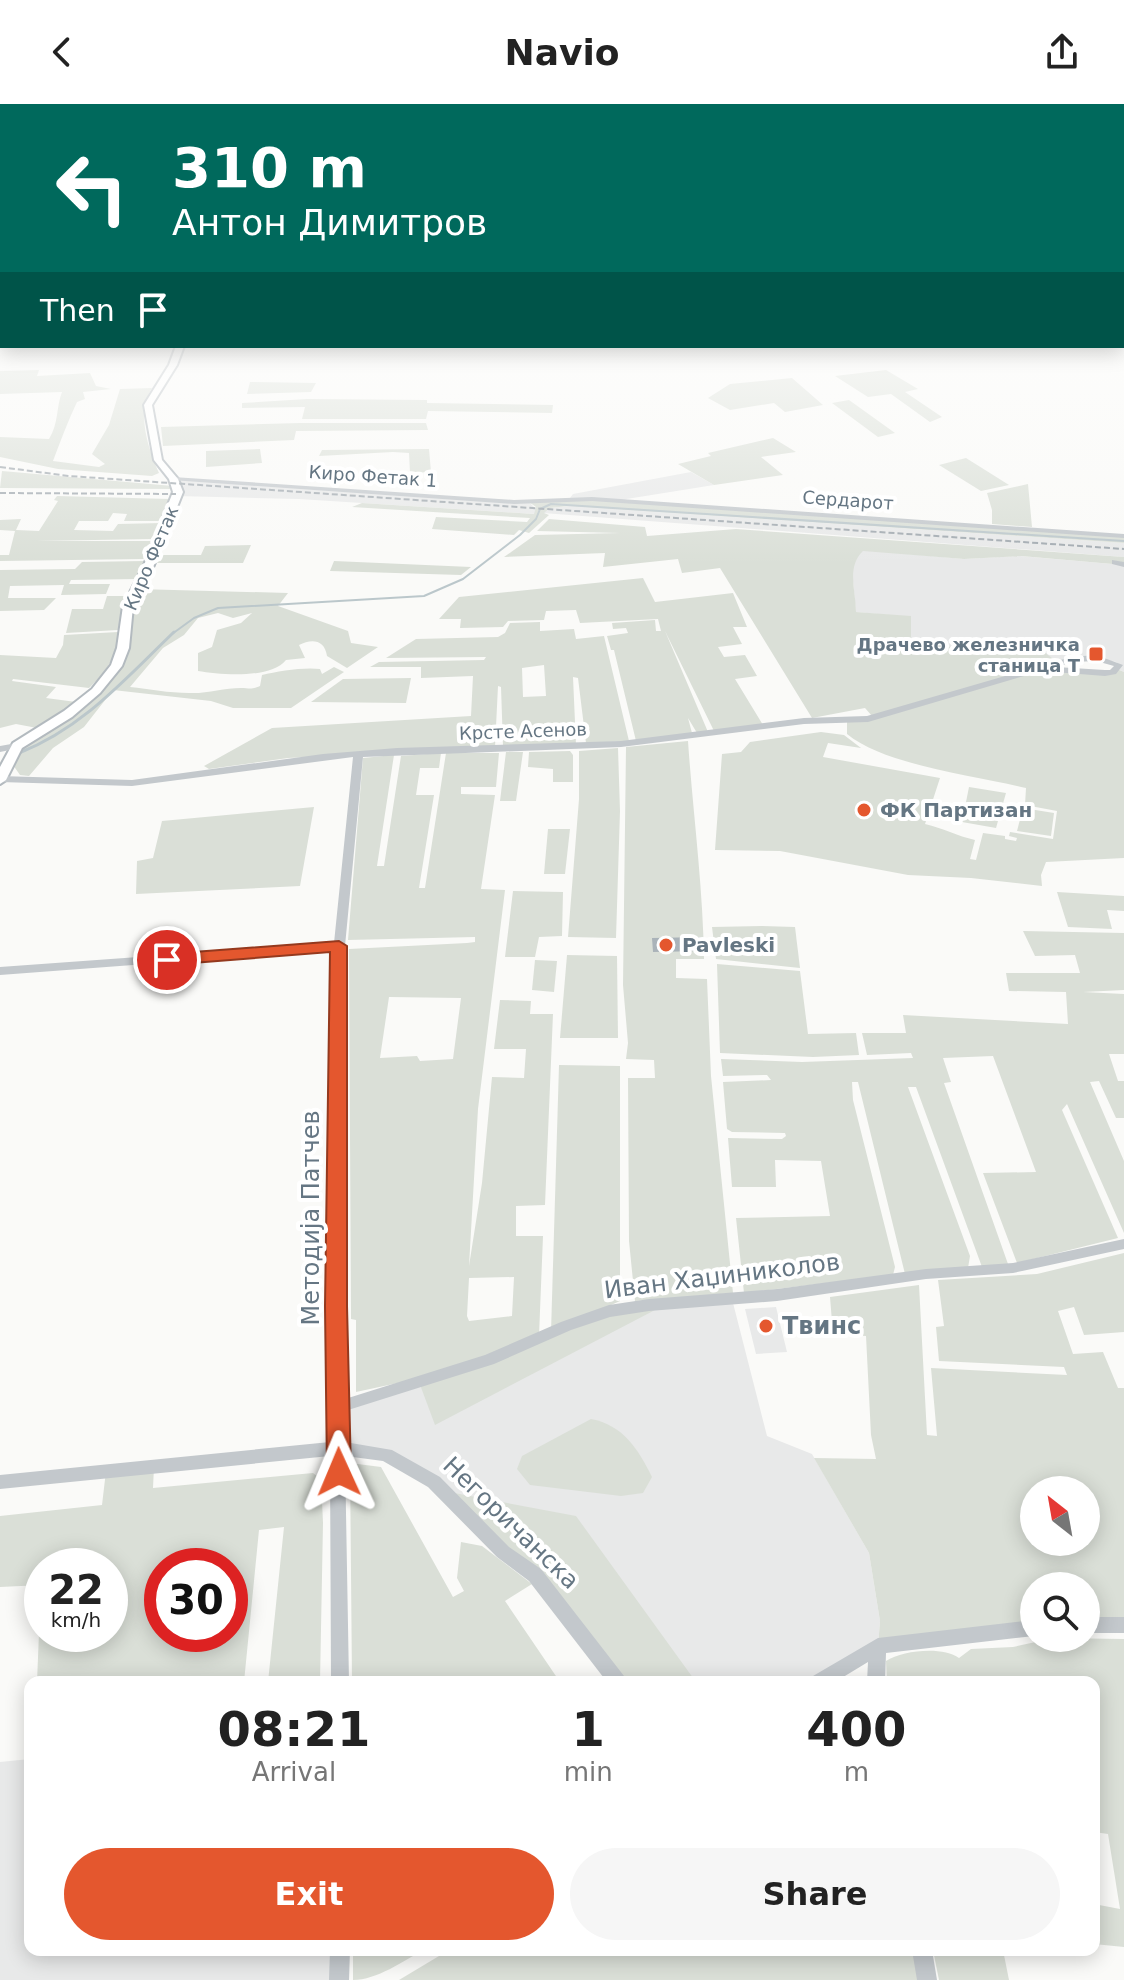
<!DOCTYPE html>
<html lang="en">
<head>
<meta charset="utf-8">
<style>
	body { margin:0; font-family:"DejaVu Sans",sans-serif; background:#f6f6f6; color:#222; height:100vh; display:flex; flex-direction:column; font-size:30px; white-space:nowrap }
	* { box-sizing:border-box; margin:0 }
	p { font-size:26px; color:#767676 }
	.icon { flex:none; width:44px; height:44px; fill:none; stroke:currentColor; stroke-width:2; stroke-linecap:round; stroke-linejoin:round }
	.map { position:relative; flex:1; overflow:hidden }
	.side { position:absolute; left:24px; top:1572px; width:1076px; height:280px; display:flex; flex-direction:column; background:#fff; border-radius:16px; box-shadow:0 4px 20px #0003 }
	.side>* { flex:none }
	.top-card { position:absolute; left:0px; top:0px; width:1124px; height:244px; box-shadow:0 4px 20px #0003; background:#00695c; color:#fff; overflow:hidden }
	.needle { width:52px; rotate:329deg }
	.controls { position:absolute; left:1020px; top:1372px; display:grid; gap:16px }
	.controls a { display:grid; place-items:center; width:80px; height:80px; border-radius:50%; background:#fff; box-shadow:0 4px 20px #0003; font-size:40px }
	.speed { position:absolute; left:24px; top:1444px; display:flex; gap:16px; font-size:40px; font-weight:700; text-align:center }
	.speed>* { display:grid; place-content:center; width:104px; height:104px; border-radius:50%; background:#fff; box-shadow:0 4px 20px #0003; line-height:1 }
	.speed small { font-size:20px; font-weight:400 }
	.speed .limit { border:12px solid #d22; background:#fff; color:#111 }
	.pin { position:absolute; display:grid; place-items:center; width:68px; height:68px; color:#fff; margin:-34px; border:4px solid #fff; border-radius:50%; box-shadow:0 2px 8px #0007 }
	.me { position:absolute; width:88px; margin:-44px; rotate:359deg; stroke-linejoin:round; filter:drop-shadow(0 0 6px #0008) }
	.turn { display:flex; align-items:center; gap:28px; height:168px; padding:0 40px; font-size:36px }
	.turn .icon { width:104px; height:104px; stroke-width:2.5 }
	.turn b { display:block; font-size:56px; line-height:68px }
	.then { display:flex; align-items:center; height:76px; padding:0 40px; background:#0003; gap:16px; font-size:30px }
	.eta { display:flex; justify-content:space-evenly; align-items:center; height:136px; text-align:center }
	.eta b { font-size:48px; font-weight:800; line-height:56px }
	.primary-button { display:flex; gap:16px; margin-top:auto; padding:16px 40px }
	.primary-button a { flex:1; height:92px; border-radius:48px; background:#e4572e; color:#fff; font-size:32px; font-weight:800; line-height:92px; text-align:center }
	.primary-button a+a { background:#f6f6f6; color:#222 }
	header { display:flex; justify-content:space-between; align-items:center; height:104px; padding:0 40px; background:#fff; font-size:36px; font-weight:800 }
	.map>svg:first-child { display:block }
</style>
</head>
<body>
<header><svg class="icon" aria-label="back" viewBox="0 0 24 24"><path d="M15 5l-7 7 7 7"/></svg>Navio<svg class="icon" aria-label="share" viewBox="0 0 24 24"><path d="M12 15V3M7 8l5-5 5 5M5 13v7h14v-7"/></svg></header>
<div class="map">
<svg width="1124" height="1876" viewBox="0 0 1124 1876">
	<rect width="100%" height="100%" fill="#fafaf8"/>
	<g fill="#e8e9e9">
		<polygon points="691,368 714,381 614,397 570,394 573,390"/>
		<polygon points="180,376 529,398 537,406 535,410 299,395 177,392 175,380"/>
		<polygon points="569,402 1124,439 1124,453 543,409 550,404"/>
		<polygon points="863,446 964,455 1020,452 1124,461 1124,568 1117,565 1119,561 1116,558 1096,554 1041,564 1036,542 980,546 911,538 911,513 856,508 852,467 856,453"/>
		<polygon points="732,1195 767,1332 812,1350 869,1449 880,1517 878,1542 819,1578 618,1578 562,1502 434,1378 386,1351 338,1344 338,1303 592,1212"/>
		<polygon points="776,1203 787,1248 756,1250 745,1205"/>
		<polygon points="30,1655 30,1846 340,1846 339,1876 0,1876 0,1658"/>
	</g>
	<g fill="#dadfd7" fill-rule="evenodd">
		<path d="M39 266 37 272 90 269 96 282 111 285 83 288 85 295 77 298C68 317 60 338 53 357L99 363 105 360 92 350 109 321 120 285 152 284C136 309 148 344 159 369L152 372 58 365 0 353V333L49 335C59 319 56 303 62 288L0 290V267Z"/>
		<polygon points="886,266 918,285 905,288 942,313 930,318 891,290 868,293 835,272"/>
		<polygon points="792,274 823,301 785,308 774,299 730,306 708,294 730,280"/>
		<polygon points="250,278 316,279 311,288 247,290"/>
		<polygon points="307,295 427,296 427,299 553,301 552,309 428,307 426,315 302,315 305,303 242,304 242,299"/>
		<polygon points="849,296 895,329 878,333 832,299"/>
		<polygon points="300,319 426,319 428,326 296,327 294,336 163,342 161,323"/>
		<polygon points="773,334 796,348 761,353 783,371 714,381 678,360 711,352 708,349"/>
		<polygon points="260,345 262,359 206,363 206,347"/>
		<polygon points="429,345 431,368 410,369 409,349 393,348 319,352 322,346"/>
		<polygon points="966,354 1009,381 981,387 939,361"/>
		<polygon points="2,367 173,382 173,385 0,384"/>
		<polygon points="1028,380 1032,423 992,420 992,406 987,389"/>
		<polygon points="57,392 170,395 162,417 124,417 127,410 113,409 108,417 79,417 74,426 113,427 118,420 162,419 153,435 36,437 151,437 144,455 0,457 0,451 9,451 15,427 0,426 0,416 21,415 16,426 39,427 58,397 54,396"/>
		<polygon points="570,394 1124,432 1124,439 569,402 550,404 544,409 549,411 529,429 519,426 514,431 432,425 436,413 527,418 530,414 352,403 362,399 534,410 536,403 529,398"/>
		<path d="M549 415 645 423 647 432 736 425 1124 453V461L1021 452 964 455 863 447C846 463 856 487 856 508L911 512V538L980 546 1036 542 1052 554 1044 561 1030 565 1105 569 1117 565 1124 568V754L1046 758 1041 771 1042 782 971 774 908 771 780 747 715 746 722 650 741 648 750 638 821 628 844 631 861 644 828 639 823 653 940 674 925 720C943 724 957 732 975 736L970 755 976 756 983 729 1005 732V735L1016 737 1017 734 1009 732 1010 728 1053 735 1057 707 1025 701 1026 684C976 672 884 661 847 630V616L872 612 865 604 812 614 720 464 682 469 678 455 603 463 605 449 504 453 535 431 620 429 537 427Z"/>
		<polygon points="251,441 243,459 154,459 158,451 201,451 205,442"/>
		<polygon points="145,457 137,475 71,476 69,480 110,480 106,490 61,491 64,481 10,482 8,494 56,494 44,506 0,507 0,466 75,465 82,458"/>
		<polygon points="334,457 471,463 461,471 330,467"/>
		<polygon points="643,474 655,498 733,489 747,523 733,523 742,540 718,543 724,553 745,551 757,572 735,575 763,621 714,627 665,527 708,628 697,629 688,614 692,629 636,637 614,546 611,546 607,532 628,529 626,524 613,525 612,519 655,516 656,527 661,527 658,515 580,519 576,506 546,507 544,516 508,517 503,523 460,524 461,515 439,515 459,493"/>
		<path d="M137 485 288 489 278 502 348 527 351 539 378 543 347 564 327 552C325 536 312 534 299 541L305 554 286 556C271 575 221 571 198 567V549L212 543 217 526 241 519 252 509 233 514 218 509 198 514 184 531 163 544 130 583C149 585 169 589 189 589 206 590 224 584 241 584 249 584 251 586 260 582L262 571C278 567 304 563 320 565L322 570 334 563 344 568 291 604H233L211 597 113 586 84 623 53 644 29 672 20 671 13 661 17 645 62 618 116 562Z"/>
		<polygon points="107,492 128,492 122,504 118,526 66,529 72,505 103,505"/>
		<path d="M540 518V527L574 525 576 535 604 532 629 637 586 639 578 574 573 573 576 641 503 642 501 583 498 582 495 643 288 654 209 665 204 662 272 624 471 612 473 572 421 574V563H370L379 558 484 556 486 553 386 554 416 535 498 533 505 529 510 519ZM544 561 546 592 523 593 522 564Z"/>
		<path d="M118 528C120 550 103 571 89 584L13 575 12 577 56 583 46 594 76 598 37 624 16 620 0 624V551L56 554 63 541 64 531Z"/>
		<polygon points="411,574 406,599 311,598 343,575"/>
		<path d="M688 637C693 710 703 782 704 855H676V874L707 875 711 972 733 1189 635 1197 629 1137 628 974H655L654 956 626 955 628 939 623 881 626 643Z"/>
		<polygon points="618,644 620,707 616,834 568,833 579,695 579,647"/>
		<polygon points="570,647 573,651 573,678 553,678 553,665 528,663 529,648"/>
		<polygon points="506,648 523,648 516,697 500,697"/>
		<path d="M441 649 439 664H420L416 691H434L419 784H425L446 649H499L496 683H461V690L495 691 481 785 505 786 478 1005 469 1162 482 1079 492 973 524 974 526 945H494L500 896 531 897 530 910H553L545 1101 516 1102V1132H543L539 1232 592 1212 655 1206 435 1321 419 1278 449 1268 356 1288V1216L351 1215 349 845 467 839 475 838V833L348 836 363 654 394 651 377 762H384L401 652ZM389 893 461 894 453 955 420 957 417 952 380 954ZM514 1173 512 1212 469 1217 467 1212 469 1174Z"/>
		<polygon points="969,683 1006,689 996,724 962,718"/>
		<polygon points="314,703 300,782 136,790 137,757 153,754 162,717"/>
		<polygon points="1023,704 1054,709 1051,732 1017,727"/>
		<polygon points="548,725 570,725 565,770 544,770"/>
		<polygon points="513,787 563,788 562,832 539,833 535,853 505,853"/>
		<polygon points="1057,788 1124,792 1124,807 1107,806 1112,825 1068,823"/>
		<polygon points="762,822 795,823 800,864 716,855 712,823"/>
		<polygon points="1023,827 1124,829 1124,886 1083,888 1124,890 1124,950 1109,950 1118,977 1124,977 1124,1014 1116,1014 1099,977 1090,978 1124,1057 1124,1129 1067,1000 1062,1006 1118,1134 1017,1159 983,1069 1036,1068 993,952 943,954 951,978 944,979 1008,1160 982,1163 916,983 908,983 970,1152 968,1164 905,1170 858,978 852,978 853,996 895,1163 893,1171 744,1189 736,1114 830,1112 821,1057 775,1056 776,1083 732,1083 728,1034 782,1035 786,1032 785,1029 732,1028 727,1025 723,978 771,976 767,971 723,972 721,955 802,958 913,954 911,949 867,951 862,929 906,929 903,911 1068,920 1066,888 1009,887 1006,869 1080,869 1075,851 1035,852"/>
		<polygon points="567,851 617,852 618,934 560,934"/>
		<polygon points="535,856 557,857 554,888 532,886"/>
		<polygon points="717,860 800,867 808,930 856,929 859,951 813,953 720,949"/>
		<polygon points="559,961 620,962 620,1197 551,1228"/>
		<path d="M1124 1149V1228L1084 1231 1074 1203 1058 1207 1073 1250 1103 1248 1118 1284H1124V1516L1086 1517V1482H1034V1519L878 1542 880 1517 869 1449 814 1354 876 1355 871 1331 866 1232 833 1230 830 1193 919 1181 927 1331 937 1332 931 1264 1067 1271 1064 1263 939 1257 936 1223 944 1222 938 1176 1037 1170ZM1034 1386H1086V1438H1034Z"/>
		<path d="M591 1315C623 1321 638 1345 652 1373L643 1389 621 1392 530 1381 517 1365 522 1352Z"/>
		<polygon points="350,1359 381,1363 453,1493 464,1487 457,1474 461,1438 482,1442 532,1480 505,1497 560,1578 352,1578"/>
		<path d="M154 1363 153 1384 313 1369 321 1375 323 1419 320 1578H268L284 1423 259 1426 244 1578H37L40 1504 42 1503V1530H110V1462H42V1481L0 1483V1412L102 1401 106 1367ZM162 1462H230V1530H162Z"/>
		<path d="M449 1388 576 1412 696 1578H624C568 1511 516 1443 449 1388Z"/>
		<path d="M1054 1534 1124 1535V1843L1094 1840V1800L1120 1805 1108 1730 1094 1728V1578H887L886 1557C903 1546 943 1542 959 1554L971 1545 1013 1543Z"/>
		<path d="M353 1846H424C403 1857 377 1876 353 1876Z"/>
		<polygon points="449,1846 921,1846 927,1876 399,1876"/>
		<polygon points="933,1846 1003,1846 1009,1876 939,1876"/>
	</g>
	<g fill="none" stroke-linecap="round" stroke-linejoin="round">
		<polyline stroke="#bbc7cb" stroke-width="2" points="172,530 194,514 218,504 424,492 463,475 520,431 536,415 540,405 551,400 1124,437"/>
		<path stroke="#bbc7cb" stroke-width="3" d="M19 649C83 624 126 574 174 528"/>
	</g>
	<polygon fill="#aab3b9" points="703,833 704,847 653,848 652,834"/>
	<g fill="none" stroke-linecap="round" stroke-linejoin="round">
		<g stroke="#b3babf" stroke-width="4">
			<polygon id="secondary" points="176,242 184,242 177,261 152,301 162,356 178,375 183,388 154,461 133,502 129,544 122,562 100,589 72,613 22,644 6,676 0,680 0,663 13,639 64,607 92,585 111,561 117,544 123,502 144,461 173,388 169,375 154,356 144,301 169,261"/>
		</g>
		<g fill="#c3c8cc" fill-rule="evenodd">
			<polygon points="173,373 514,396 592,393 1124,430 1124,434 592,397 514,400 171,376 171,374"/>
			<polygon points="1112,456 1124,458 1124,463 1112,460"/>
			<path d="M1096 551 1123 561 1116 570 1105 572 1041 567 868 618 804 620 621 643 363 653 345 842V1295L485 1251 561 1218 609 1201 649 1195 777 1185 926 1165 1013 1159 1124 1135V1145L1013 1169 926 1175 777 1197 649 1207 610 1213 571 1226 494 1260 345 1307V1338L392 1346 440 1373 509 1443 541 1465 624 1572 627 1578H607L529 1477 497 1453 428 1383 383 1357 345 1352 349 1578H331L330 1352 0 1385V1371L330 1338 329 1202 333 846 0 871V863L334 839 353 653 132 682 0 678V672L132 676 323 650 397 644 621 637 804 614 867 612 1071 553ZM1096 557 1114 562 1110 566H1105L1056 563 1074 558Z"/>
			<polygon points="17,639 20,640 20,644 0,648 0,642"/>
			<rect x="1086" y="1513" width="38" height="16"/>
			<polygon points="1034,1516 1034,1532 886,1549 885,1578 867,1578 868,1558 835,1578 810,1578 813,1572 878,1534"/>
			<polygon points="330,1846 350,1846 349,1876 329,1876"/>
			<polygon points="912,1846 932,1846 937,1876 917,1876"/>
		</g>
		<use href="#secondary" fill="#fff" fill-rule="evenodd"/>
		<g stroke="#a2aab0" stroke-width="2" stroke-dasharray="6 3" stroke-linecap="butt">
			<polyline points="0,363 69,372 1124,445"/>
			<polyline points="0,389 176,390"/>
		</g>
	</g>
	<linearGradient id="sky" x2="0" y2="1"><stop stop-color="#96bcdc"/><stop offset="0.43" stop-color="#fdfdfc"/><stop offset="1" stop-color="#fdfdfc" stop-opacity="0"/></linearGradient>
	<rect width="1124" height="461" fill="url(#sky)"/>
	<polygon fill="#e4572e" stroke="#94391e" stroke-width="2" points="339,837 347,842 347,1202 351,1368 347,1375 339,1378 330,1375 327,1368 325,1202 330,848 167,861 159,856 167,850"/>
	<g fill="#e4572e" stroke="#fff" stroke-width="3">
		<rect x="1088" y="542" width="16" height="16" rx="4"/>
		<circle cx="864" cy="706" r="8"/>
		<circle cx="666" cy="841" r="8"/>
		<circle cx="766" cy="1222" r="8"/>
	</g>
	<g text-anchor="middle" dominant-baseline="central" stroke-width="8" stroke-linejoin="round" paint-order="stroke">
		<g font-size="18" fill="#657683" stroke="#fff">
			<text transform="translate(373 372) rotate(4)">Киро Фетак 1</text>
			<text transform="translate(848 396) rotate(4)">Сердарот</text>
			<text transform="translate(151 454) rotate(-67)">Киро Фетак</text>
			<text transform="translate(523 627) rotate(-2)">Крсте Асенов</text>
		</g>
		<g font-size="18" font-weight="bold" fill="#657683" stroke="#fff" text-anchor="end">
			<text x="1080" y="540">Драчево железничка<tspan x="1080" dy="21">станица Т</tspan></text>
		</g>
		<g font-size="20" font-weight="bold" fill="#657683" stroke="#fff" text-anchor="start">
			<text x="880" y="706">ФК Партизан</text>
			<text x="682" y="841">Pavleski</text>
		</g>
		<g font-size="24" fill="#657683" stroke="#fff">
			<text transform="translate(311 1114) rotate(-90)">Методија Патчев</text>
			<text transform="translate(722 1172) rotate(-7)">Иван Хаџиниколов</text>
			<text transform="translate(511 1419) rotate(44)">Негоричанска</text>
		</g>
		<g font-size="24" font-weight="bold" fill="#657683" stroke="#fff" text-anchor="start">
			<text x="782" y="1222">Твинс</text>
		</g>
	</g>
</svg>
<div class="controls">
<a><svg class="needle" viewBox="-14 -14 28 28"><path d="M0-13l5 13h-10z" fill="#e53935"/><path d="M0 13l5-13h-10z" fill="#767676"/></svg></a>
<a><svg class="icon" aria-label="search" viewBox="0 0 24 24"><circle cx="10" cy="10" r="6"/><path d="M15 15l6 6"/></svg></a>
</div>
<div class="speed"><div>22<small>km/h</small></div><div class="limit">30</div></div>
<div class="pin" style="left:167px;top:856px;background:#d93025"><svg class="icon" aria-label="arrive" viewBox="0 0 24 24"><path d="M6 21V4h12l-3 4 3 4H6"/></svg></div>
<svg class="me" style="left:339px;top:1368px" viewBox="-20 -20 40 40"><path d="M0-17L14 15 0 8-14 15z" fill="#e4572e" stroke="#fff" stroke-width="4"/></svg>
<div class="top-card">
<div class="turn"><svg class="icon" aria-label="left" viewBox="0 0 24 24"><path d="M17 20v-9H6M10 6l-5 5 5 5"/></svg><div><b>310 m</b>Антон Димитров</div></div>
<div class="then">Then<svg class="icon" aria-label="arrive" viewBox="0 0 24 24"><path d="M6 21V4h12l-3 4 3 4H6"/></svg></div>
</div>
<section class="side">
<div class="eta">
<div><b>08:21</b><p>Arrival</p></div>
<div><b>1</b><p>min</p></div>
<div><b>400</b><p>m</p></div>
</div>
<div class="primary-button"><a>Exit</a><a>Share</a></div>
</section>
</div>
</body>
</html>
